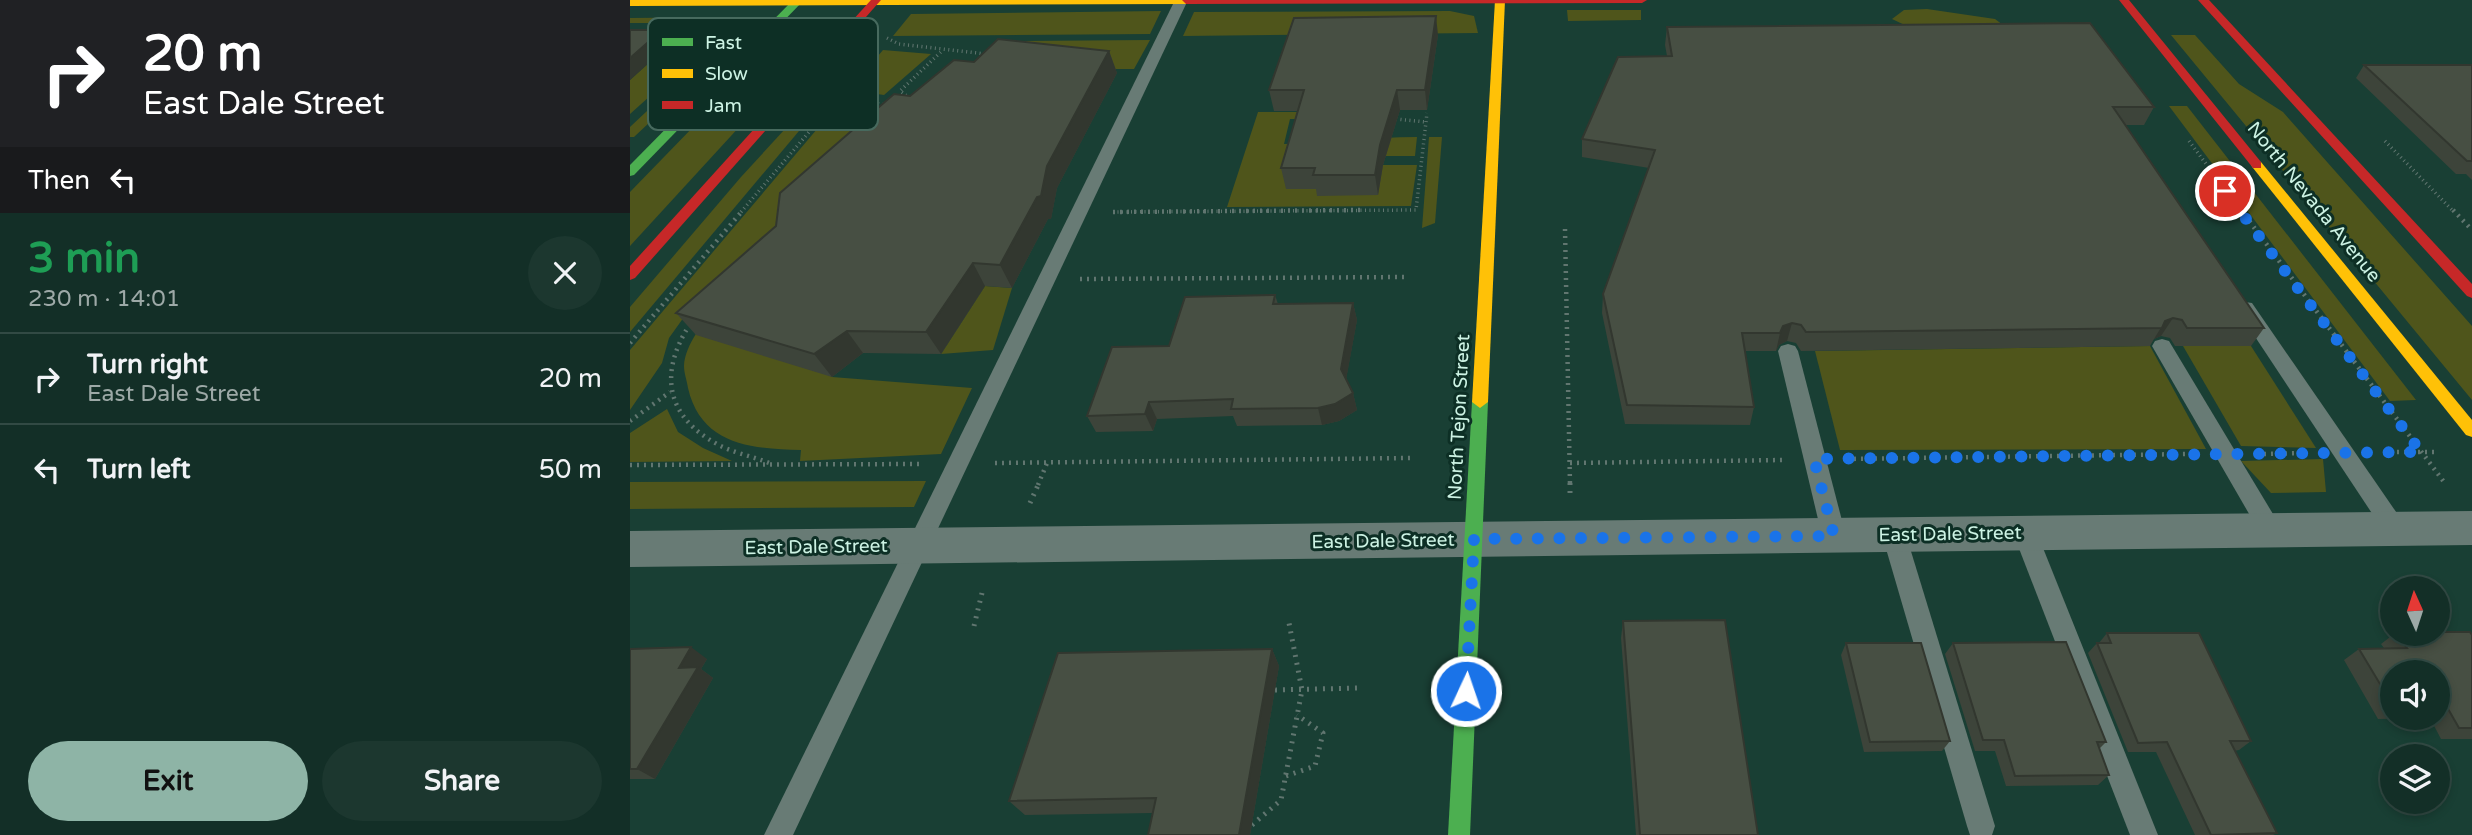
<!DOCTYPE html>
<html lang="en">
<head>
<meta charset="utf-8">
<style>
	body { margin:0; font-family:"Varela Round",sans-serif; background:#1c372f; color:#f1f3f6; height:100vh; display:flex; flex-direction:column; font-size:26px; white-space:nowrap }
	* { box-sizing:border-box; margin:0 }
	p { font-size:23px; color:#9da9a7 }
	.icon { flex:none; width:38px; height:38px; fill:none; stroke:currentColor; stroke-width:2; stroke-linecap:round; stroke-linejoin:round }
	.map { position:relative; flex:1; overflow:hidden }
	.panel { display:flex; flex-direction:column; background:#132f27; width:630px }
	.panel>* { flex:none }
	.guide { background:#202124; color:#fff; overflow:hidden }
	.needle { width:46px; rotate:357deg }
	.tools { position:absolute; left:1750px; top:576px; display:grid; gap:14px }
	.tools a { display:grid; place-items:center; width:70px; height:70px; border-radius:50%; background:#132f27; box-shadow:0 4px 10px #0003,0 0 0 2px #324a44; font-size:35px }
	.pin { position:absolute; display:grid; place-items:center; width:60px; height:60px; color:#fff; margin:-30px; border:4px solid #fff; border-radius:50%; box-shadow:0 2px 7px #0007 }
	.me { position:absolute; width:77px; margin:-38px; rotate:3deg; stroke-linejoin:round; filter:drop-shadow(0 0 5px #0008) }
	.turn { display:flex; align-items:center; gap:24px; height:147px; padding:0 28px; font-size:32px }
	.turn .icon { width:91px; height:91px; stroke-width:2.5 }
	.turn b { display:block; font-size:49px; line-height:60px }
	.then { display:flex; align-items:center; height:66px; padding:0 28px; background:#0003; gap:14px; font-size:26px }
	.round { display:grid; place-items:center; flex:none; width:74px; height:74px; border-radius:37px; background:#1c372f }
	.summary { display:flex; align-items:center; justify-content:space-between; height:119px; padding:0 28px }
	h1 { font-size:42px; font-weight:700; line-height:52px; color:#1e9e55 }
	.button { display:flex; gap:14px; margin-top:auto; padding:14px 28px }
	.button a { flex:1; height:80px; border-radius:42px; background:#8eb4a6; color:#111; font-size:28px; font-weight:700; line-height:80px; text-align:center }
	.button a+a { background:#1c372f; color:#f1f3f6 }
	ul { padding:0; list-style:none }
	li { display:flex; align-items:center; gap:21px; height:91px; padding:0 28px; border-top:2px solid #324a44 }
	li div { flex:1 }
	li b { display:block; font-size:26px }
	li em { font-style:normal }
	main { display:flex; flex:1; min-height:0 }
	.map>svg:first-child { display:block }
</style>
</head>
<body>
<main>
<section class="panel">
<div class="guide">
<div class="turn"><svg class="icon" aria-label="right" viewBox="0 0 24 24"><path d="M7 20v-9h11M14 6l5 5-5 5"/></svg><div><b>20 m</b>East Dale Street</div></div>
<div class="then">Then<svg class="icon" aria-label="left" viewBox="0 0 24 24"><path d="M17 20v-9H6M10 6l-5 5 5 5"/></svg></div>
</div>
<div class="summary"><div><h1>3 min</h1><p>230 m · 14:01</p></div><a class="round"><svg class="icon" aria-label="close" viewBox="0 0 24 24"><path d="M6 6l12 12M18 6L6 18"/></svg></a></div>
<ul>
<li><svg class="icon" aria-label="right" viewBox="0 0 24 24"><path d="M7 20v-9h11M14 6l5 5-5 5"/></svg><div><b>Turn right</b><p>East Dale Street</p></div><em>20 m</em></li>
<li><svg class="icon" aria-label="left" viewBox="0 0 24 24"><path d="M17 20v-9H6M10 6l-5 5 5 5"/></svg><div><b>Turn left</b></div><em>50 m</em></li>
</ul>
<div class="button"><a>Exit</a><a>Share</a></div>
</section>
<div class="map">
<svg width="1842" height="835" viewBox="0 0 1842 835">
	<rect width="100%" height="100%" fill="#193f34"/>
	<g fill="#4f551b">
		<polygon points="1297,9 1365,19 1377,28 1281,28 1262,19 1274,10"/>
		<polygon points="937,10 1011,10 1011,20 938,21"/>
		<polygon points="531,11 520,34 263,36 281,14"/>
		<polygon points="820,11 844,16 848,33 553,36 564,12"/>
		<polygon points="102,17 100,23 0,23 0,18"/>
		<polygon points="1541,35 1565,35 1609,84 1653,112 1842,326 1842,400"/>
		<polygon points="520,40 504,69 460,69 389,41"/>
		<polygon points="164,42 180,46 179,51 0,246 0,192 137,51"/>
		<polygon points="41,43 78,44 0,114 0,80"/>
		<polygon points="87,45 102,45 4,137 0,137 0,127"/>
		<polygon points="253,50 301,54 254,95 219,90"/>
		<polygon points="178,104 190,106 0,332 0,307 111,177"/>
		<polygon points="1539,106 1557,106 1786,400 1760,401"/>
		<polygon points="204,109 262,115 59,310 39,338 32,363 0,410 0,350"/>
		<path d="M628 112H716V119H660L654 144C699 143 742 137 787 137L785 156H716L753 165H787L781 206 597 207Z"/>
		<polygon points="799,137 812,137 805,223 792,228"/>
		<polygon points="355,286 382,288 363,350 311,354"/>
		<path d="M87 304 202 377 342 388 311 454 170 461 171 450C122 449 71 445 58 388 57 381 54 373 54 366 55 344 75 321 87 304Z"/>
		<polygon points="1520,346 1576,449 1210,450 1185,351"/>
		<polygon points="1553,346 1621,346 1686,448 1611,446"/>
		<polygon points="37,409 48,432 73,448 102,461 0,462 0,433"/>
		<polygon points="1693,459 1696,492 1641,493 1611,461"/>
		<polygon points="296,481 284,507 0,509 0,482"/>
	</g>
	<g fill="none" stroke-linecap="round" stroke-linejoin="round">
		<g stroke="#617670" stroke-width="3.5" stroke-dasharray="1 3.5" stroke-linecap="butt">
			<polyline points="32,37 87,36"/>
			<polyline points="257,38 269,44 356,54"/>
			<polyline points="208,98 259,105"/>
			<polyline points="280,98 270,91 313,50"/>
			<polyline points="766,119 796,122"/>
			<polyline points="1559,141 1612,212"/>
			<polyline points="1755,141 1824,212"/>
			<polyline points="111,212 185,125"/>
			<polyline points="483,212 786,210 797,113"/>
		</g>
		<g stroke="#617670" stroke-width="4.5" stroke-dasharray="2 5" stroke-linecap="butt">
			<polyline points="1611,210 1814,482"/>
			<polyline points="1823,210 1842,230"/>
			<polyline points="483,212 734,210"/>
			<polyline points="935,229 940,485"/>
			<polyline points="450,279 778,277"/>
			<path d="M60 324C29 372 35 416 87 444 103 453 122 456 139 463"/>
			<polyline points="0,343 113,210"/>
			<polyline points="0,421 40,392"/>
			<polyline points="1753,452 1807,452"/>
			<polyline points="1634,454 1674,453"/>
			<polyline points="1217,459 1558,454"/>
			<polyline points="365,463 781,458"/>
			<polyline points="940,463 1153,460"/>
			<polyline points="0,465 293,464"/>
			<polyline points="408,485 417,463"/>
		</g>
		<g stroke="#617670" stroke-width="5" stroke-dasharray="2 6" stroke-linecap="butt">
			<polyline points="940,483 940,496"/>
			<polyline points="400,503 409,483"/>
			<polyline points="344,626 352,593"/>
			<polyline points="645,690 730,688"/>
			<polyline points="656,776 685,766 693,733 667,715"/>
			<polyline points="622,825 651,800 672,690 659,623"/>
		</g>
		<g fill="#687b75" fill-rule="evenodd">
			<polygon points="545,0 557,2 163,835 134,835"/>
			<polygon points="1615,302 1622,303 1773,522 1777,529 1773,536 1765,539 1757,536 1606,308 1608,303"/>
			<polygon points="1532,339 1539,341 1649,524 1653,531 1649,538 1641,541 1633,538 1522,346 1525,341"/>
			<polygon points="1158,344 1165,346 1168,351 1216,536 1212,543 1204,546 1196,543 1192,536 1148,351 1151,346"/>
			<polygon points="1395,523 1403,526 1407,533 1528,835 1500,835 1383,533 1387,526"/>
			<polygon points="1264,525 1272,528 1276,535 1365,826 1362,835 1340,835 1337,826 1252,535 1256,528"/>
		</g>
		<polygon fill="#687b75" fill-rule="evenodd" points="1842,511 1842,545 0,567 0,531"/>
		<g fill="#4caf50" fill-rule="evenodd">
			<polygon points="163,0 174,0 4,175 0,176 0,165"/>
			<polygon points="850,396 858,402 840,835 818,835 842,402"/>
		</g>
		<g fill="#ffc107" fill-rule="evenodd">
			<polygon points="0,0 560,0 561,1 556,4 0,6"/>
			<polygon points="865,0 875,0 858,402 850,408 842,402"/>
			<polygon points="1627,161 1631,162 1842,420 1842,437 1836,435 1623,168 1621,165"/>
		</g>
		<g fill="#c62828" fill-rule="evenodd">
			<polygon points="241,0 251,0 5,278 0,280 0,266"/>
			<polygon points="552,0 1017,0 1012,3 556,4"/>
			<polygon points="1489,0 1499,0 1631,162 1631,168 1623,168"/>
			<polygon points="1568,0 1579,0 1842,284 1842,298 1837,296"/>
		</g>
	</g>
	<g fill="#3d443a" fill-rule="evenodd">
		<polygon points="1037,27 1524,107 1514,125 1495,125 1634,328 1621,346 1545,346 1540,338 1531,336 1524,339 1520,346 1171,351 1166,343 1157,341 1149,345 1146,351 1115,351 1124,407 1120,425 995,424 972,313 973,294 1019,168 952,157 952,139 1037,56 1035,45"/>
		<polygon points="808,35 797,110 770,110 753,165 748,195 687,196 686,189 656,189 651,168 668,111 644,111 639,90"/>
		<polygon points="479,51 487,73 427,188 421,219 418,219 382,288 355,286 311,354 233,353 202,377 66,335 46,313 146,226 344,62"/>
		<polygon points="1734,65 1842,65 1842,180 1836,174 1826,174 1726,78"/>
		<polygon points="645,295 648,304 723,303 727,320 716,379 723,393 727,410 709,421 692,425 607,426 603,416 527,419 523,431 466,432 457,416"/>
		<polygon points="993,621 1128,835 1006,835 991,638"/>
		<polygon points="1477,633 1621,741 1609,750 1604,751 1647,833 1643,835 1565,835 1526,752 1498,752 1458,653 1467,643 1469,643"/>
		<path d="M1764 634 1842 635V739H1811L1800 718 1748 719 1714 660 1729 649 1754 648 1751 644ZM1762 672H1808V718H1762Z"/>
		<polygon points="1216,643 1320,741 1312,751 1234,752 1211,655"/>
		<polygon points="1323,643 1476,742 1469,749 1479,775 1468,785 1376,786 1365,751 1345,751 1315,654"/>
		<polygon points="0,649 77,659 71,669 83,678 25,779 0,779"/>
		<polygon points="642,649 649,666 620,835 518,835 523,813 395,815 379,801"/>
	</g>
	<g fill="#32372f">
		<polygon points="806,16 808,35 797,110 795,90"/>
		<polygon points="32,30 41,43 0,80 0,58"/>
		<polygon points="479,51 487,73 427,188 421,219 418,219 382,288 370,265 417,166"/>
		<polygon points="767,90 770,110 753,165 748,195 745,175 750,145"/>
		<polygon points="343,263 355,286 311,354 296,332"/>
		<polygon points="723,303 727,320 715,386 711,369"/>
		<polygon points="1543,318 1531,336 1524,339 1535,321"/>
		<polygon points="1162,323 1157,341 1149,345 1146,351 1150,333 1153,326"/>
		<polygon points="217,331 233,353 202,377 184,354"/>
		<polygon points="723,393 727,410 709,421 692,425 688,408"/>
		<polygon points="519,402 527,419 523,431 515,414"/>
		<polygon points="61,647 77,659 71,669 83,678 25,779 7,769 49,668"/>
		<polygon points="642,649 649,666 620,835 609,835"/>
	</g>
	<g fill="#474f43" stroke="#32372f" stroke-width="2">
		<polygon points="806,16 795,90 767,90 750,145 745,175 683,175 685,168 651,168 674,90 639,90 664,18"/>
		<polygon points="1460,23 1524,107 1483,107 1634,328 1557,328 1552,320 1543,318 1535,321 1532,328 1176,332 1171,325 1162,323 1153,326 1150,333 1112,333 1124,407 997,405 973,294 1025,150 952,139 988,57 1042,56 1037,27"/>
		<polygon points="0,30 32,30 0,58"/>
		<polygon points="368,39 479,51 417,166 411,196 407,197 370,265 343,263 296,332 217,331 184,354 46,313 146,226 150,193 264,94 280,96 324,60 344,62"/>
		<polygon points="1734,65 1842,65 1842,161 1837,161"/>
		<polygon points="645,295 643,304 723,303 711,369 723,393 705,404 688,408 601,409 603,399 519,402 515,414 457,416 482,347 539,346 555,297"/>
		<polygon points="1095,620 1128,835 1010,835 993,621"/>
		<polygon points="1808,632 1840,632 1842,635 1842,728 1829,728 1817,707 1808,708 1808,672 1762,672 1762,704 1729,649 1777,648 1767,634 1808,634"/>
		<polygon points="1477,633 1569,633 1621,741 1600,741 1647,833 1581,835 1537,742 1508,743 1467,643 1481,643"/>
		<polygon points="1436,642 1476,742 1467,742 1479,775 1385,776 1374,740 1353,740 1323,643"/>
		<polygon points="1216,643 1291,643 1320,741 1240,742"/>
		<polygon points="61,647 49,668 68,667 7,769 0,769 0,649"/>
		<polygon points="642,649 609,835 518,835 526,798 379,801 428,653"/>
	</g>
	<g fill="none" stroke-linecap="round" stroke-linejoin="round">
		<polyline stroke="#1a73e8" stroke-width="12" stroke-dasharray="0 21.6" points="836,691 844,539 1204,536 1184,459 1791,452 1595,191"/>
	</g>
	<g text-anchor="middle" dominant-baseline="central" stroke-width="6" stroke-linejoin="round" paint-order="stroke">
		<g font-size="19" fill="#cdf3e4" stroke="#0d2f25">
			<text transform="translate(1684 202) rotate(51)">North Nevada Avenue</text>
			<text transform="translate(829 417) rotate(-87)">North Tejon Street</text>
			<text transform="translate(1320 534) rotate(-1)">East Dale Street</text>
			<text transform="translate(753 541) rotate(-1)">East Dale Street</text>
			<text transform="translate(186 547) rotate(-1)">East Dale Street</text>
		</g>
	</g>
	<rect x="18" y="18" width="230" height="112" rx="10" fill="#0d2f25" stroke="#476a5e" stroke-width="2"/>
	<rect x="32" y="38" width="31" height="8" fill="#4caf50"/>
	<rect x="32" y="69" width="31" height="9" fill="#ffc107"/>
	<rect x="32" y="101" width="31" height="8" fill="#c62828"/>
	<g font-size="19" fill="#cdf3e4">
		<text x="75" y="49">Fast</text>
		<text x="75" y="80">Slow</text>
		<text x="75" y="112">Jam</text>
	</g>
</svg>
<div class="tools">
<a><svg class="needle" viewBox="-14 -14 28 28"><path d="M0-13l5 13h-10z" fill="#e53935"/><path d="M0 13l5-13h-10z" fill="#9da9a7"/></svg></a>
<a><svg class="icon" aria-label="sound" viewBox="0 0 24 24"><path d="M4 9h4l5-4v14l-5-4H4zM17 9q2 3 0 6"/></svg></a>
<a><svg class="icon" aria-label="layers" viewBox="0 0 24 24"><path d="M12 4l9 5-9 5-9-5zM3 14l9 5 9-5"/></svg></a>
</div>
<div class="pin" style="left:1595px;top:191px;background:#d93025"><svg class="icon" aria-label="arrive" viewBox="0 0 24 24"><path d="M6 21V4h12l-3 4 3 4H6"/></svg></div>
<svg class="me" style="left:836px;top:691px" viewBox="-20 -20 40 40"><circle r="17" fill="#1a73e8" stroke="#fff" stroke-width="3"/><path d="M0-11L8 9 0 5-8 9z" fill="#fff"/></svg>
</div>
</main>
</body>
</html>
